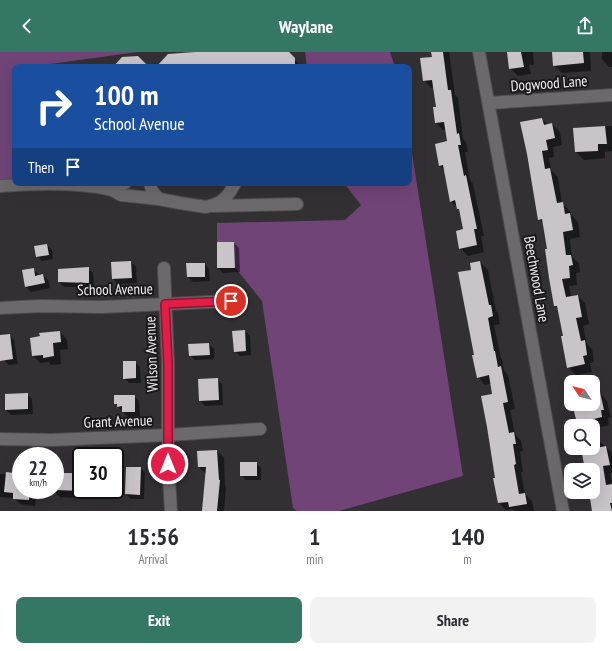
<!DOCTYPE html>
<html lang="en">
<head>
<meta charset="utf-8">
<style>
	body { margin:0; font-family:"PT Sans Narrow",sans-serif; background:#f2f2f3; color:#2b2b33; height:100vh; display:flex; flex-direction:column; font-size:15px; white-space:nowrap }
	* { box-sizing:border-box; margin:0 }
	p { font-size:13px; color:#7c7c81 }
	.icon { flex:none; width:22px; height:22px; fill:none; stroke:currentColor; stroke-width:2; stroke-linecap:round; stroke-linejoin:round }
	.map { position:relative; height:459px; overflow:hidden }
	.drawer { display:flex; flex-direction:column; background:#fff; flex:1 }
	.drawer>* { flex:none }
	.guide { position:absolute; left:12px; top:12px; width:400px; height:122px; border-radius:8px; box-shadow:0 4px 16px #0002; background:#1a4fa0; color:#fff; overflow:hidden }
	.needle { width:26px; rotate:306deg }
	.tools { position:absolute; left:564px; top:323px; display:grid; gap:8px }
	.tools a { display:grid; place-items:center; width:36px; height:36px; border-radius:8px; background:#fff; box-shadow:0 4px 16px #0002; font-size:20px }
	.speed { position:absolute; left:12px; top:395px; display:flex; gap:8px; font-size:20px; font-weight:700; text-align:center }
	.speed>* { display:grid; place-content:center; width:52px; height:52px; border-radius:50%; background:#fff; box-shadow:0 4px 16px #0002; line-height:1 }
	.speed small { font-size:10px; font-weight:400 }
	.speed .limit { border:2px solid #111; border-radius:6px; background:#fff; color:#111 }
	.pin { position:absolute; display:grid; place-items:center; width:34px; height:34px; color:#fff; margin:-17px; border:2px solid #fff; border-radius:50%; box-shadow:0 1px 4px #0007 }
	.me { position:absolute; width:44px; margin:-22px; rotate:0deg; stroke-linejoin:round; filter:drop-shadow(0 0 3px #0008) }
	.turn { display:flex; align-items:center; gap:14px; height:84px; padding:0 16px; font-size:18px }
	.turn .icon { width:52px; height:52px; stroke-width:2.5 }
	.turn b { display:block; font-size:28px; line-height:34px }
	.then { display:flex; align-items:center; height:38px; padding:0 16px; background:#0003; gap:8px; font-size:15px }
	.eta { display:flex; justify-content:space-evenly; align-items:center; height:68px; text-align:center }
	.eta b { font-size:24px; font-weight:700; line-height:28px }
	.cta { display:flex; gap:8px; margin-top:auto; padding:8px 16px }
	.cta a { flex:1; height:46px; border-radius:8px; background:#347764; color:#fff; font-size:16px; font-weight:700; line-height:46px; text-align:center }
	.cta a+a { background:#f2f2f3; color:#2b2b33 }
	header { display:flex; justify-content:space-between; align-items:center; height:52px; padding:0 16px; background:#347764; color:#fff; font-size:18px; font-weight:700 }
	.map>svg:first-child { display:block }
</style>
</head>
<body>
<header><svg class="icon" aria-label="back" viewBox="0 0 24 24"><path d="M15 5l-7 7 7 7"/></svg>Waylane<svg class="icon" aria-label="share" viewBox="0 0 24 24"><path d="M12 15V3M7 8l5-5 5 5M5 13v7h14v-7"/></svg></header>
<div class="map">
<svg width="612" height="459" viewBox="0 0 612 459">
	<rect width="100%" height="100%" fill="#323033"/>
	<g fill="#704477">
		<polygon points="0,0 138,0 28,15 15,15 15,131 75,132 0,140"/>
		<polygon points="305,0 390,0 395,15 307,15"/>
		<polygon points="409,82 463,424 339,459 297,459 293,456 262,249 217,193 217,171 345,168 361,153 344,131 409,131"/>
	</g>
	<g fill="#0007">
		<polygon points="196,0 287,0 302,15 152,15 158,15"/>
		<polygon points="432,0 449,0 455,43 458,46 463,87 466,90 468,100 465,100 470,128 473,132 484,184 481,184 484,200 468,204 460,196 464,178 461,159 451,149 445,119 440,114 449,90 446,78 443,78 436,71 437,56 434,35 431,36 424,28 433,5"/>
		<polygon points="508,0 533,0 534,13 529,13 531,22 518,24 510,16"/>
		<polygon points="553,0 590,0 591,19 562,21 554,13"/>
		<polygon points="602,0 612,0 612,15 609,15 602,7"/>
		<polygon points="542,67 548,73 552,72 560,80 562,93 553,95 554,105 549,106 551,118 558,125 562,151 570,159 571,163 578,170 580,185 570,187 572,205 579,211 580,220 576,221 577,233 569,234 571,245 578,244 585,251 589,272 583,274 587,292 592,297 594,310 590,311 592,320 576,323 568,315 559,257 555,254 548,197 543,171 539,167"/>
		<polygon points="612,74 612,99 605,100 605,106 584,108 576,100 575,77"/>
		<polygon points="218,191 234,191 239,196 240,220 223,221 218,216"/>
		<polygon points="47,193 52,198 53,207 42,209 37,204"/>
		<polygon points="131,210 136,215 137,231 118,232 113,227"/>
		<polygon points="480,210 488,218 496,259 498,261 500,272 494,273 501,306 502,307 504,318 508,323 515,357 510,358 515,382 521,389 523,399 520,400 523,420 521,420 525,442 532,449 534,459 514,459 512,457 506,458 499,451 496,426 494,342 492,331 485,333 478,325 475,303 472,218"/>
		<polygon points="187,212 205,212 209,217 210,229 193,230 188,225"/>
		<polygon points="88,216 93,221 94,235 64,235 59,230"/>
		<polygon points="33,217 38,222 39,224 43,223 48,228 50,236 31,240 26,235 23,219"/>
		<polygon points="245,279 250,284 251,303 240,304 235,299"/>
		<polygon points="60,280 67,288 68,297 60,298 61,312 51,313 49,310 40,311 33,303"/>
		<polygon points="9,283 14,288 18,312 9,313 4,308 0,296 0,284"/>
		<polygon points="209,292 214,297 214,307 195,308 190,303"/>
		<polygon points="135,310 140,315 141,331 129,331 124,326"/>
		<polygon points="217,327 222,332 223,353 205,354 200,349"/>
		<polygon points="600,341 607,349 611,365 608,366 609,373 593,377 593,374 587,374 582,370 579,357 575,352 593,352 593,342 594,343"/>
		<polygon points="27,342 32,347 33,362 11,363 6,358"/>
		<polygon points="134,344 139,349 140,364 128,365 115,352"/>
		<polygon points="598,388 612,401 612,421 610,422 612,432 612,459 593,459 590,440 593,440 593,418 586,418 582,396 593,396 593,389"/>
		<polygon points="217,399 224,406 225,434 226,436 224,459 203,459 206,422 199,415"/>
		<polygon points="256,411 261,416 261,428 246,428 241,423"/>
		<polygon points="140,416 145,421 144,447 131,447 126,442"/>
		<polygon points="0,422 21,423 21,438 37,438 35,454 20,452 14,446 0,445"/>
		<polygon points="81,422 81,438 93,438 92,447 60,445 53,438 55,438 55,429 62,429"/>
	</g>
	<g fill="#c8c4c8">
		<polygon points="195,0 289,0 295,6 295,15 156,15 168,2"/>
		<polygon points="431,0 443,0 448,38 451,38 457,82 459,81 461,93 458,93 464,124 466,123 477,177 474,177 477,193 459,197 456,179 463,177 459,157 457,157 455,148 450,150 443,113 439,114 435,92 447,89 444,70 435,71 433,55 436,55 432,28 423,29 420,6 432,5"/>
		<polygon points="507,0 521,0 524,15 509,17"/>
		<polygon points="552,0 583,0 584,11 553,14"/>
		<polygon points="138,4 149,15 113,15 122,5"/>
		<polygon points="542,66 544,73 552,71 555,86 546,88 548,98 542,99 545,117 550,116 557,151 563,150 565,162 570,161 573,178 563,180 566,203 571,203 573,213 569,214 570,226 562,227 566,245 578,243 582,265 576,266 581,289 585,288 587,303 583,304 585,312 567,316 561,284 563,284 557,254 554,254 549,226 545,197 547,197 542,167 538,168 527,102 520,70"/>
		<polygon points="605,74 607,92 598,92 598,99 575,100 573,76"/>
		<polygon points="217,190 234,190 235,216 217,216"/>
		<polygon points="47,192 49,203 36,205 34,194"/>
		<polygon points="131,209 132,226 112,227 111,210"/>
		<polygon points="480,209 489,253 491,253 493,264 488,266 494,299 495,299 498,315 501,314 508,350 503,351 509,381 514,380 516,392 513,392 516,412 514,413 519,442 525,441 527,452 509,455 508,450 498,451 493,426 495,426 487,375 481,344 492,342 489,323 477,326 472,303 474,303 458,220 471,218 470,211"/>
		<polygon points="186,211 205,211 205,225 187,225"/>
		<polygon points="89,215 89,231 58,230 58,217"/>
		<polygon points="34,216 35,224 43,222 45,231 25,235 22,218"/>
		<polygon points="245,278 246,299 234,300 232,279"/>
		<polygon points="60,279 61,290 53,291 54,304 43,306 43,303 32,304 30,286 40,284 39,281"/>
		<polygon points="10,282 13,307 0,309 0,283"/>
		<polygon points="209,291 210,303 189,304 188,292"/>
		<polygon points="123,309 136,309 136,326 123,327"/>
		<polygon points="218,326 219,348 199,349 198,327"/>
		<polygon points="600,340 604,358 601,358 602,365 577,371 572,352 593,352 593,342"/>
		<polygon points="28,341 28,357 5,358 5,342"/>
		<polygon points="114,343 135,343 135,360 122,360 122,354 117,355 117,352 114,352"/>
		<polygon points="606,394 610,413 603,414 606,433 612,432 612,451 610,451 612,459 592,459 589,440 593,440 593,418 585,418 581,396 596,396"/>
		<polygon points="217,398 219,428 220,428 217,459 202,459 206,415 198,415 197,399"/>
		<rect x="240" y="410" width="17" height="14"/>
		<polygon points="126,415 141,415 140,443 125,442"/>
		<polygon points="6,420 21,422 21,438 30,438 29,448 13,447 13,441 4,440"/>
		<polygon points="62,421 81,421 81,439 55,438 55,428 61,428"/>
	</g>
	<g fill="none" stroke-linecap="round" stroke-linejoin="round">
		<g stroke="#4d4b4e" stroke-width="14">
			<g id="minor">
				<polyline points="479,0 563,459"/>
				<polyline points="489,51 612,43"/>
				<polyline points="125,131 120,133 112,138 121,143 159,147 180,151 206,155 213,153 220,150 226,145 230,140 235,131"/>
				<polyline points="150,131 152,139 159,147"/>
				<path d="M0 134C26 132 52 131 78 133 90 134 101 135 112 138"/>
				<polyline points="213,154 297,152"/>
				<polyline points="164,216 168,312 168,412 171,459"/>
				<polyline points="0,256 42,254 102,255 231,249"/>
				<polyline points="0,387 52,388 168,383 260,377"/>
			</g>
		</g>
		<use href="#minor" stroke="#6c696c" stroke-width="12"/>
	</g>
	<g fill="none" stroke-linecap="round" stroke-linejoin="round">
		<g stroke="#92132f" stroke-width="10">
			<polyline id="route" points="168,412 168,312 165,252 231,249"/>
		</g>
		<use href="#route" stroke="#e11d48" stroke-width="7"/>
	</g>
	<g text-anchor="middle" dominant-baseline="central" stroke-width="4" stroke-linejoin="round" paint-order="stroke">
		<g font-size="15" fill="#f0eef0" stroke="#19181a">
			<text transform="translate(549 31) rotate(-4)">Dogwood Lane</text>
			<text transform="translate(537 227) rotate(80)">Beechwood Lane</text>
			<text transform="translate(115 237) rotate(-1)">School Avenue</text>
			<text transform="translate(151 302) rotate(-92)">Wilson Avenue</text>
			<text transform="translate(118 369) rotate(-2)">Grant Avenue</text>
		</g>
	</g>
</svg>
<div class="tools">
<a><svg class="needle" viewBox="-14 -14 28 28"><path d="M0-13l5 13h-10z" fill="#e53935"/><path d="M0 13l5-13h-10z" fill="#7c7c81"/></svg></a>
<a><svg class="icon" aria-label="search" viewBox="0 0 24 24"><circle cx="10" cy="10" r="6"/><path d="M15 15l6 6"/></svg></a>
<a><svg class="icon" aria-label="layers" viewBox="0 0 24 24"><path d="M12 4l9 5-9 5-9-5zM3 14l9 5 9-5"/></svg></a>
</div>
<div class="speed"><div>22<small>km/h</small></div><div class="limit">30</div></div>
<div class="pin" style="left:231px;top:249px;background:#d93025"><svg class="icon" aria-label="arrive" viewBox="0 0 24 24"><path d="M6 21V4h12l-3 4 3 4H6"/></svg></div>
<svg class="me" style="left:168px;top:412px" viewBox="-20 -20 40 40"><circle r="17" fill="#e11d48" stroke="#fff" stroke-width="3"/><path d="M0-11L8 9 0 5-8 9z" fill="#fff"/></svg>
<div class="guide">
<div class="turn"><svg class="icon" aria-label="right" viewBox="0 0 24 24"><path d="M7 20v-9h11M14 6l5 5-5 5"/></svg><div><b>100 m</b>School Avenue</div></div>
<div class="then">Then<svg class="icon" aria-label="arrive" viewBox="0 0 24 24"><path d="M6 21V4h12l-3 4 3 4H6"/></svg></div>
</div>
</div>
<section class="drawer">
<div class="eta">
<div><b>15:56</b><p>Arrival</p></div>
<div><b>1</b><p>min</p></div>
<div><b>140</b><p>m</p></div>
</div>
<div class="cta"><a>Exit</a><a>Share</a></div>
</section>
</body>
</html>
